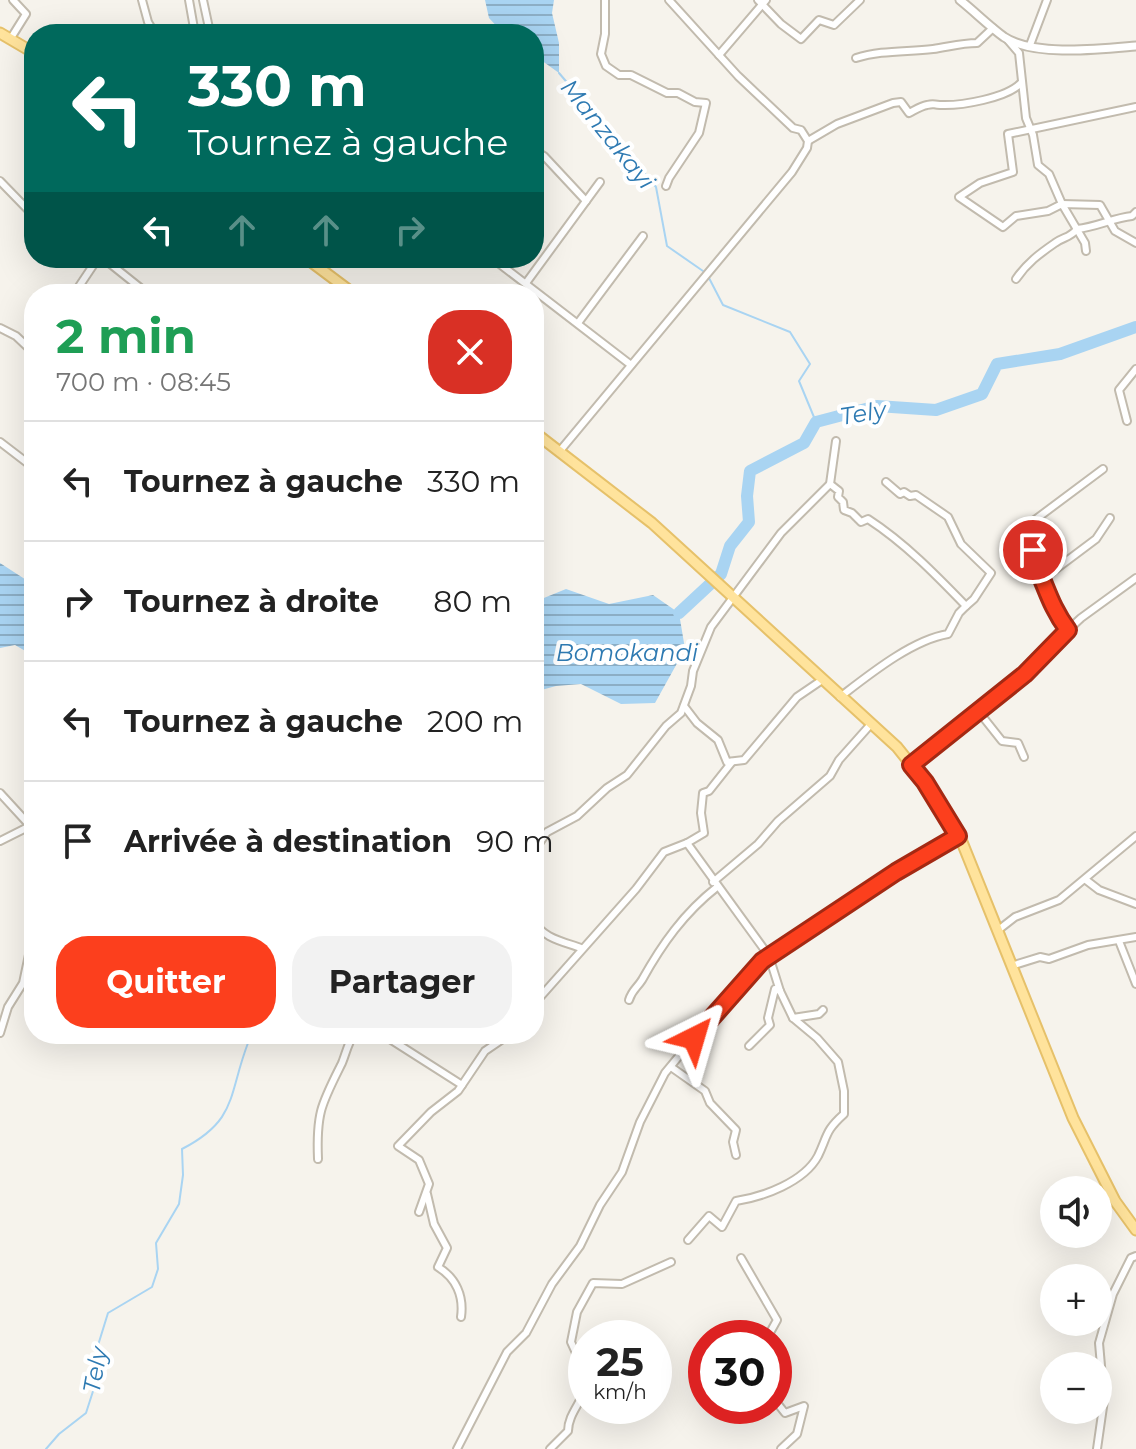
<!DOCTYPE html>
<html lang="fr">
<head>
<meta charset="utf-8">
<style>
	body { margin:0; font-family:Montserrat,sans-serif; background:#f2f2f2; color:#222; height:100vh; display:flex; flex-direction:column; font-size:30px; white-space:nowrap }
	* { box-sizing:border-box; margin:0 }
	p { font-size:26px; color:#767676 }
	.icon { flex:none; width:44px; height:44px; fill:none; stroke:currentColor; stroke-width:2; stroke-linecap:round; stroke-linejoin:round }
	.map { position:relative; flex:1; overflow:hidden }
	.details { position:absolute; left:24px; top:284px; width:520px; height:760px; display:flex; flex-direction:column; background:#fff; border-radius:32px; box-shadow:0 8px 32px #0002 }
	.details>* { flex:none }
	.guide { position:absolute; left:24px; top:24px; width:520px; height:244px; border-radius:32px; box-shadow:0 8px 32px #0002; background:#00695c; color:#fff; overflow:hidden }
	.buttons { position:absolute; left:1040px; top:1176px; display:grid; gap:16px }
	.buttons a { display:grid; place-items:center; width:72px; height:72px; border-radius:50%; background:#fff; box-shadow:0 8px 32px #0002; font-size:40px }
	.speed { position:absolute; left:568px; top:1320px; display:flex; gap:16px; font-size:40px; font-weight:700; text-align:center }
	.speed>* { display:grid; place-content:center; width:104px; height:104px; border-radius:50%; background:#fff; box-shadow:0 8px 32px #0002; line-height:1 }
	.speed small { font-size:20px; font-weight:400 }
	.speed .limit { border:12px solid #d22; background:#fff; color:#111 }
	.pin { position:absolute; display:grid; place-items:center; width:68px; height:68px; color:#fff; margin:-34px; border:4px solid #fff; border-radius:50%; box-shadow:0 2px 8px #0007 }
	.me { position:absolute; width:88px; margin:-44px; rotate:40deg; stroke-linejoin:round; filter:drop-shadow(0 0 6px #0008) }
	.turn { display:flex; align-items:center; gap:28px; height:168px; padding:0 32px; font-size:36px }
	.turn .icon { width:104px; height:104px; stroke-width:2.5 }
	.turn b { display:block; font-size:56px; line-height:68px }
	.lanes { display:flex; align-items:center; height:76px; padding:0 32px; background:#0003; justify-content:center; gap:40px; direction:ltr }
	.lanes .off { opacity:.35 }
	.round { display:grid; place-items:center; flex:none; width:84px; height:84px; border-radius:32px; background:#f2f2f2 }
	.head { display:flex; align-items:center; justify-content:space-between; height:136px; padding:0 32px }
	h1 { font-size:48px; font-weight:700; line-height:60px; color:#1e9e55 }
	.action { display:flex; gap:16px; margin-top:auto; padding:16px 32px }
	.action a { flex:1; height:92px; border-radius:32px; background:#fc3f1d; color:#fff; font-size:32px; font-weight:700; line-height:92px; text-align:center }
	.action a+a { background:#f2f2f2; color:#222 }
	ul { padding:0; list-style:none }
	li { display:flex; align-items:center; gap:24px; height:120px; padding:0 32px; border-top:2px solid #e0e0e0 }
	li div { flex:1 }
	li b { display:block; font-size:30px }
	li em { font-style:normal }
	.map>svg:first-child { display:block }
</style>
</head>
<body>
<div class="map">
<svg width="1136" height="1449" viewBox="0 0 1136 1449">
	<defs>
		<pattern id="water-rules" width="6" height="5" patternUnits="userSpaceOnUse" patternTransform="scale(2)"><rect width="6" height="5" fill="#a9d4f2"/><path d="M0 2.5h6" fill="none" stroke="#8caec5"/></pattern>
	</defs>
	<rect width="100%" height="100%" fill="#f6f3ec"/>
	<g fill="url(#water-rules)">
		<polygon points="485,0 554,0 552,13 559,43 559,73 534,55 534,34 502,32 489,18"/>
		<polygon points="0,563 34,585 34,656 15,645 0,648"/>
		<polygon points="566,589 609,604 653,595 679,613 685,649 655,703 621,704 581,684 556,686 534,692 534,602"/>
	</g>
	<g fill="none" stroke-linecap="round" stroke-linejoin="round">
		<g stroke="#a9d4f2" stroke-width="2">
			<polyline points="559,73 656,187 667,246 703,271"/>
			<polyline points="709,278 723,305 790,332 810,364 799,381 816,422"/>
			<path d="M46 1449 59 1434 86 1413 95 1385V1355L108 1313 152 1287 158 1269 156 1243 179 1204 183 1175 182 1149C238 1120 228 1095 248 1043"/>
		</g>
		<polyline stroke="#a9d4f2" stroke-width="12" points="679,613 721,574 730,546 749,522 747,496 750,471 804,443 816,422 877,406 936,410 982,394 997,364 1060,354 1136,327"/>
		<g stroke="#c2bbae" stroke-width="10">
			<g id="minor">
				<polyline points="142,0 148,22 155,34"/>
				<polyline points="189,0 195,34"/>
				<polyline points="203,0 209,28 215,34"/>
				<polyline points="605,0 605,34 601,54 606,66 619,75 631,75 667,93 678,93 695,102 706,103 699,133 669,178 666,186"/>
				<polyline points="758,0 781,24 801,39 819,20 834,25 860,0"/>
				<polyline points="11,38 26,14 13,0"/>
				<polyline points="1007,39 1019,53 1026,118 1033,135 1038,165 1049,174 1062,204 1085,243 1086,251"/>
				<polyline points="1030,45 1047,0"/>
				<polyline points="719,55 766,0"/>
				<path d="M856 58C881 50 907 52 933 49 948 47 961 43 977 43L993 28"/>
				<polyline points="1136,107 1008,134 1013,172 980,183 959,197 1003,227 1016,216 1048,211 1062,204 1100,205 1115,231 1136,243"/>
				<path d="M808 141 837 124 893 103 901 102 909 113C915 110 921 106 927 105 935 103 933 105 940 105 961 106 1007 98 1021 83"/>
				<polyline points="534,150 544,156 586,201"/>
				<polyline points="0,181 34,216"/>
				<polyline points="103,258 148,294"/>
				<polyline points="492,258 631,365"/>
				<path d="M1016 279C1027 263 1039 254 1055 243 1063 237 1070 238 1077 229 1097 227 1113 218 1132 216L1136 212"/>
				<polyline points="526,283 600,182"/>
				<polyline points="74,294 98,258"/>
				<polyline points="578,323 643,236"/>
				<polyline points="0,328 16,336 34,353"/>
				<polyline points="1127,421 1119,390 1136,369"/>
				<polyline points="0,442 34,468"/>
				<polyline points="559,452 792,172 807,148 808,141 801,130 793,128 738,76 669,0"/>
				<polyline points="886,482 900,494 904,492 910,496 916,495 948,517 961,544 991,573 974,599 966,606"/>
				<path d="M830 484 839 491 838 497 843 502 844 510 852 513 861 522 868 519C905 543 936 575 966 606L959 613 948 634C912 640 870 674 840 697"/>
				<polyline points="1040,581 1096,539 1110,518"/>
				<path d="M1068 630C1050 607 1044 580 1031 555L1033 550 1020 531 1103 469"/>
				<polyline points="684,706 697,723 718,740 727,762 744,760 797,697 822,680"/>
				<polyline points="979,712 1002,741 1018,743 1024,757"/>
				<polyline points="911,765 1025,674 1052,645 1081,618 1136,578"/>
				<polyline points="0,793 34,830"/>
				<polyline points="0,841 34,824"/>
				<polyline points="687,843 704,833 701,813 703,793 709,791 732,762"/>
				<polyline points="534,851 547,832 577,816 607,788 627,775 666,726 681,713 691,686 693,671 711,627 781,533 830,484 836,441"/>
				<polyline points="1086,880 1099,890 1136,904"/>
				<polyline points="713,882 758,844 778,821 830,776 839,760 871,724"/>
				<path d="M534 920C541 938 565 942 581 948"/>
				<polyline points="997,931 1015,917 1059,900 1136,836"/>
				<polyline points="1119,941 1136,984"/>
				<polyline points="1011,966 1040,957 1049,959 1088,945 1136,937"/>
				<path d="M629 1000C632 990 637 988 642 980 662 944 684 913 717 887"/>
				<path d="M534 1004 636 889 664 852 687 843 769 956 780 991 793 1018 817 1038 838 1062 844 1091V1114C825 1131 828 1135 818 1156 804 1182 763 1197 736 1201L722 1227 709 1216 688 1240"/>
				<polyline points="793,1018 819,1014 823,1010"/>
				<polyline points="0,1033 8,1007 23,983 34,931"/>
				<polyline points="382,1034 462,1085"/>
				<polyline points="749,1046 770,1025 768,1018 775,989 780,991"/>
				<polyline points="671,1067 705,1091 710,1103 736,1130 733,1142 736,1155"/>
				<path d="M318 1159C316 1112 322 1103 342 1063 346 1053 348 1043 354 1034"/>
				<path d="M427 1194 434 1224 447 1248 438 1267C456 1278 464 1296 461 1317"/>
				<polyline points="419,1212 429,1184 419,1160 398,1146 431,1112 458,1091 485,1051 510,1034"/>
				<polyline points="741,1258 777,1320 767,1338"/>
				<polyline points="586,1375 571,1342 577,1312 593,1283 622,1284 671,1262"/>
				<polyline points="774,1399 785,1413 804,1406 797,1434 781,1449"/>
				<polyline points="457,1449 507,1352 526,1333 552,1284 580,1246 600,1205 622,1172 640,1122 665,1073 694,1038 762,961 896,872 958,836"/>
				<path d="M550 1449 568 1431C568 1415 581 1403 586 1387"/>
				<polyline points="1097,1449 1104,1400 1099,1343 1113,1294 1131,1258 1136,1256"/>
			</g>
		</g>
		<g stroke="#c2bbae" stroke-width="11">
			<path id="tertiary" d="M960 0C975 12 989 26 1004 37 1034 57 1101 49 1136 46"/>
		</g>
		<g stroke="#e6c16a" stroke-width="13">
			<g id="primary">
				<polyline points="0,33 34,53"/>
				<polyline points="306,258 354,294"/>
				<polyline points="534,432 652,523 897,747 925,782 962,842 1073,1118 1115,1201 1136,1230"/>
			</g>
		</g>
		<use href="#minor" stroke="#fff" stroke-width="6"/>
		<use href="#tertiary" stroke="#fff" stroke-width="7"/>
		<use href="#primary" stroke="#ffe39c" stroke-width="9"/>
	</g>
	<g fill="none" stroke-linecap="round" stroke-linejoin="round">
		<g stroke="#a42913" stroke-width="20">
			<path id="route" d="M694 1038 762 961 896 872 958 836 925 782 911 765 1025 674 1068 630C1049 605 1045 581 1031 555L1033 550"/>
		</g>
		<use href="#route" stroke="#fc3f1d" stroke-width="14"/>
	</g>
	<g text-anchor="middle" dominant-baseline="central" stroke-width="8" stroke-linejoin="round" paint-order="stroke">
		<g font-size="24" font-style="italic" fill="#2e7ab2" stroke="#fff">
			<text transform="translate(608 134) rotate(51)">Manzakayi</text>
			<text transform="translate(863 413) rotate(-9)">Tely</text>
			<text x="627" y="652">Bomokandi</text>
			<text transform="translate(95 1370) rotate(-80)">Tely</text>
		</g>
	</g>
</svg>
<div class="buttons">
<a><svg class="icon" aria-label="sound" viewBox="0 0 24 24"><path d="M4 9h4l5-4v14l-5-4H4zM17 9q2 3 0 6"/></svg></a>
<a>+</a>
<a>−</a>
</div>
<div class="speed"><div>25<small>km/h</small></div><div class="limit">30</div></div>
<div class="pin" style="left:1033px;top:550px;background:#d93025"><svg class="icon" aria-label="arrive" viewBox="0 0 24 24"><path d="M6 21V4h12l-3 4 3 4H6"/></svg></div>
<svg class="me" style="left:694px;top:1038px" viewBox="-20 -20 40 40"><path d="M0-17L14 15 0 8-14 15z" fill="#fc3f1d" stroke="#fff" stroke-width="4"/></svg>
<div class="guide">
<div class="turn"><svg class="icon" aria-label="left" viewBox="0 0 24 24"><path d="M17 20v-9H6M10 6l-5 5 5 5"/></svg><div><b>330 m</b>Tournez à gauche</div></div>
<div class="lanes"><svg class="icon" aria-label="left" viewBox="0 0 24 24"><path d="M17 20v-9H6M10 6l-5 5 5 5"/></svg><svg class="icon off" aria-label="ahead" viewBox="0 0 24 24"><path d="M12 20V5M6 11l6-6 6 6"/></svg><svg class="icon off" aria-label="ahead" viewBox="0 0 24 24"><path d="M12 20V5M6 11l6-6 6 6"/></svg><svg class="icon off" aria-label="right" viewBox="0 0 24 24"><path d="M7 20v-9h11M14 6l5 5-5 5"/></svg></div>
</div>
<section class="details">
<div class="head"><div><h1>2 min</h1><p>700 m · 08:45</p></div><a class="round" style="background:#d93025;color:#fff"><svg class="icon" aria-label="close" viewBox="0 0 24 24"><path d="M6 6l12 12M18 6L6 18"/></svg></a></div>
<ul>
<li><svg class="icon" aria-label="left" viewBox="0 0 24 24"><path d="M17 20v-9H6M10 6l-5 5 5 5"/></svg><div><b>Tournez à gauche</b></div><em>330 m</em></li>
<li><svg class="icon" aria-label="right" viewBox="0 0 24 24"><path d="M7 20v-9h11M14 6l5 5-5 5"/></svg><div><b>Tournez à droite</b></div><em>80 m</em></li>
<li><svg class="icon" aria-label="left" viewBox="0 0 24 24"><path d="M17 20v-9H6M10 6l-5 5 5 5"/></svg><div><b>Tournez à gauche</b></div><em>200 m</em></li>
<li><svg class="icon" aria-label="arrive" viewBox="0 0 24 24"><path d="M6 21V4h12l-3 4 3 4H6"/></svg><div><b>Arrivée à destination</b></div><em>90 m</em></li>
</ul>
<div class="action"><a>Quitter</a><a>Partager</a></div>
</section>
</div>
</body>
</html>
